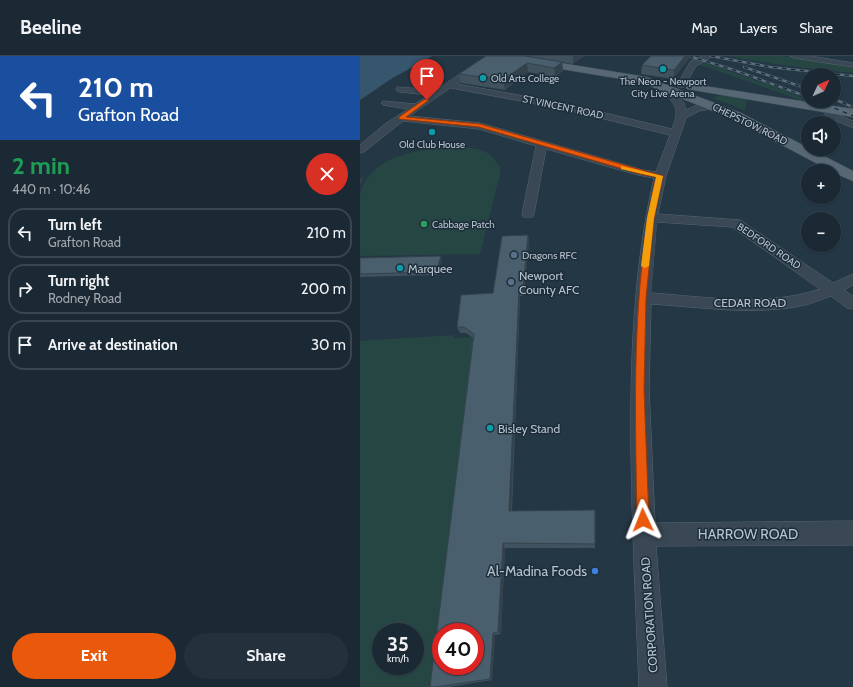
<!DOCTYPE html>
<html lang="en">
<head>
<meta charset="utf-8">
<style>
	body { margin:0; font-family:Cabin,sans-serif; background:#24313c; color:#f1f3f6; height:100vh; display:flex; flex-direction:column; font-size:15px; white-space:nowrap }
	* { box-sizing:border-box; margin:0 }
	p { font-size:13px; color:#a0a6ac }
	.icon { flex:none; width:22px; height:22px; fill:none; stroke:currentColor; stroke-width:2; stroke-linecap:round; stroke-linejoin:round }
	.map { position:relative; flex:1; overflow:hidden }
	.side { display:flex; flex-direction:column; background:#1b2934; width:360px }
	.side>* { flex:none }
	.top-card { background:#1a4fa0; color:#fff; overflow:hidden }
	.needle { width:26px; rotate:46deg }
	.buttons { position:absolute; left:441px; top:12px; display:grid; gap:8px }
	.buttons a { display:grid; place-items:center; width:40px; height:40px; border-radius:50%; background:#1b2934; box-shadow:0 1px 3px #0004,0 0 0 1px #39454f; font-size:20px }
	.speed { position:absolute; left:12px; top:567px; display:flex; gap:8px; font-size:20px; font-weight:700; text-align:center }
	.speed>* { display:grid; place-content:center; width:52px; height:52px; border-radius:50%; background:#1b2934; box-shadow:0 1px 3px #0004,0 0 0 1px #39454f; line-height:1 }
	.speed small { font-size:10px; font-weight:400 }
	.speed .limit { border:6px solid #d22; background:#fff; color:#111 }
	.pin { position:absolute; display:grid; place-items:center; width:34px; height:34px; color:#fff; margin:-41px -17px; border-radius:50% 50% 50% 0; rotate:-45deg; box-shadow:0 0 4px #0007 }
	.pin .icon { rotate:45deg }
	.me { position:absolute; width:44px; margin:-22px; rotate:358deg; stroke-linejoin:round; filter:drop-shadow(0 0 3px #0008) }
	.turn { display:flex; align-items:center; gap:14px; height:84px; padding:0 12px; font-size:18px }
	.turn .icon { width:52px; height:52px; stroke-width:2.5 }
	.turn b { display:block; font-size:28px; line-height:34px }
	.round { display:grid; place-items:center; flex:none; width:42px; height:42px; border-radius:21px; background:#24313c }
	.summary { display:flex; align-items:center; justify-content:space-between; height:68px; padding:0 12px }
	h1 { font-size:24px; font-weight:700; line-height:30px; color:#1e9e55 }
	.cta { display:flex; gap:8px; margin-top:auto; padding:8px 12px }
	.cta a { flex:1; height:46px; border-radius:24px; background:#ea580c; color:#fff; font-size:16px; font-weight:700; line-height:46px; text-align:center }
	.cta a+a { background:#24313c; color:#f1f3f6 }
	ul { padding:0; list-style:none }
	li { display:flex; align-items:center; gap:12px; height:50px; margin:0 8px 6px; padding:0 4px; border:2px solid #39454f; border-radius:16px }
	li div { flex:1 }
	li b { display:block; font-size:15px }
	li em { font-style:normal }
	header { display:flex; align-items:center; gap:24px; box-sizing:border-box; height:56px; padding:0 20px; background:#1b2934; border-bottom:1px solid #39454f }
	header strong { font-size:19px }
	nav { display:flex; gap:22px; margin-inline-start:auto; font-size:14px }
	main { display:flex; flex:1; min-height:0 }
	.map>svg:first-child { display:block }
</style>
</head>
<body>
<header>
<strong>Beeline</strong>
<nav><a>Map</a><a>Layers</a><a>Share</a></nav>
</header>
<main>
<section class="side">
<div class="top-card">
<div class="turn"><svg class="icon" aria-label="left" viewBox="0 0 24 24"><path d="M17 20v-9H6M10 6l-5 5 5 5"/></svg><div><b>210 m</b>Grafton Road</div></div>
</div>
<div class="summary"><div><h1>2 min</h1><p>440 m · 10:46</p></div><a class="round" style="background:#d93025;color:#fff"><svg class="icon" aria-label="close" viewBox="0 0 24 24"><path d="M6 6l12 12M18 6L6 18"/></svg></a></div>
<ul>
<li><svg class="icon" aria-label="left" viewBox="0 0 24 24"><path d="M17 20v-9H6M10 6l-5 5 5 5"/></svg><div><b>Turn left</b><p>Grafton Road</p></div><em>210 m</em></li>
<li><svg class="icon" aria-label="right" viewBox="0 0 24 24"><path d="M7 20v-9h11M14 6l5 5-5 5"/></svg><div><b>Turn right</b><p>Rodney Road</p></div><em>200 m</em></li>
<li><svg class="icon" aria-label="arrive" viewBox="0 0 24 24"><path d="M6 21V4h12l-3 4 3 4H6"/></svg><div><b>Arrive at destination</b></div><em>30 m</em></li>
</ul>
<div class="cta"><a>Exit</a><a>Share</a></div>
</section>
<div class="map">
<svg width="493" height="631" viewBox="0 0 493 631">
	<rect width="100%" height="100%" fill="#243745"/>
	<g fill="#264644" fill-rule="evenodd">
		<polygon points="366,0 423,0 493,11 493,17 428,10"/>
		<polygon points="343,6 410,29 448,44 448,45 455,46 440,44 338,8"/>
		<polygon points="363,38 387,42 385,55 373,49 352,42"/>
		<path d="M87 91C111 92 130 89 141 114L120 198 0 200C0 185 0 171 0 156 0 151 0 143 0 138 9 101 55 94 87 91Z"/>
		<path d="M94 279 93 282 111 281 116 285 75 631H0V285ZM21 576H55V610H21Z"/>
	</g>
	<polygon fill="#36566d" points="0,0 72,0 31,23 0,44"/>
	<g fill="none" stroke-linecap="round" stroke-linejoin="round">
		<g stroke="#576671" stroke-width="1">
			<g id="minor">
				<path d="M127 0H136L97 28 203 47 312 73C321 50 314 50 302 32L303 30H309L324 47 326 54 337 49 357 48 359 50 357 52 339 55 326 62 306 120 298 158 380 164 473 227 493 218V229L484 234 493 240V253L487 252 471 240C462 243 454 247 445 249 395 260 341 251 291 248L289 333 295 467 493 465V489L296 490 307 631H279C276 554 272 476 271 399 270 306 273 213 294 122L278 119 186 93 174 158 173 161H163L162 158 176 90 119 73 43 65 4 96 0 97V89L25 68 48 53 23 49 21 47 23 45 55 48 69 39 40 36 37 35 36 33 37 31 76 34ZM91 32 203 53 310 79 296 116 283 114 120 67 50 60ZM297 166 372 171 460 233C406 251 347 241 291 237Z"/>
				<polygon points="343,0 353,0 336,10 324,31 318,31 317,29 330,6"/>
				<polygon points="430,0 450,0 493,7 493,11 434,2"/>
				<polygon points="466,49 469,50 474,57 493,65 493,72 467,61 461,52"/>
			</g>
		</g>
		<g stroke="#455460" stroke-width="1">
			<g id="major">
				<polygon points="135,0 158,0 286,21 381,57 493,115 493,125 474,117 474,115 471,115 373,63 280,26 140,3"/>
				<polygon points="331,28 493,53 493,61 327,33 326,31 327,29"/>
			</g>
		</g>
		<use href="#minor" fill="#394854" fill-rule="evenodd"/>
		<use href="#major" fill="#576874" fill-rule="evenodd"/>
		<g stroke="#5a6d7b" stroke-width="2.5">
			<g id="rail">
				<polyline points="329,0 374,14 448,41"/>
				<polyline points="351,0 410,11 493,20"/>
				<polyline points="384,11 448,33"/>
				<polyline points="474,43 493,51"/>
				<polyline points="458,45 493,60"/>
			</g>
		</g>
		<use href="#rail" stroke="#1d2d39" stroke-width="1.5" stroke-dasharray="4.5" stroke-linecap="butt"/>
	</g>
	<g fill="#40525e">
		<polygon points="126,0 202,6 203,15 195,21 168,16 145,34 101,27 99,18"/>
		<polygon points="167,0 224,0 213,8"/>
		<polygon points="291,0 331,0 313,23 281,18 282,9"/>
		<polygon points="168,179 169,186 164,240 160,240 152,455 235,454 235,492 145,492 141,578 135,579 132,624 89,631 70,631 113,282 106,277 100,277 97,271 133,237"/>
		<polygon points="0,202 82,203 77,219 0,221"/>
	</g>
	<g fill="#34424c">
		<polygon points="213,0 224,0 213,8"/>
		<polygon points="325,0 331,0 313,23 314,14"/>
		<polygon points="202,6 203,15 195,21 194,12"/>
		<polygon points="167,7 168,16 145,34 143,24"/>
		<polygon points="2,120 3,123 0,129 0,124"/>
		<polygon points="168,179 169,186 164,240 163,233"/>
		<polygon points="81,200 82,203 77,219 76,216"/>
		<polygon points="159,234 160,240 151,459 149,455"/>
		<polygon points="143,487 145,492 141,578 138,576"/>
		<polygon points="133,577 135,579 132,624 130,623"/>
	</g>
	<g fill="#4a5f6d" stroke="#34424c" fill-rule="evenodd">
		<polygon points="126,0 165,0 202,6 194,12 167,7 143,24 99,18"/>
		<polygon points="291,0 325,0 314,14 282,9"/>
		<path d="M168 179 163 233 159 234 149 455 235 454V488L143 487 138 576 133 577 130 623 76 631H70L114 278 104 271H97L101 239 133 237 142 180ZM81 576H115V610H81Z"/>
		<polygon points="81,200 76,216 0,218 0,202"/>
	</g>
	<path fill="#ea580c" stroke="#983908" d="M65 43 69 44 46 61 120 68 303 120 294 162 286 242 284 333 289 464 287 468 283 470 279 468 277 464C275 349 271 234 296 121L280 118 119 71 39 63V61Z"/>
	<polygon fill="#f59e0b" points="261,110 303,120 294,162 289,210 285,212 281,210 287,162 296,121 261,113"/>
	<g fill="#0f9aa8" stroke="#1d2d39" stroke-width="1.5">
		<circle cx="303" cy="13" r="4"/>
		<circle cx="123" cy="22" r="4"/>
		<circle cx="72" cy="76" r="4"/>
		<circle cx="40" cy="212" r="4"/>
		<circle cx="130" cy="372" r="4"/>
	</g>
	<circle fill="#2e9e5b" stroke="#1d2d39" stroke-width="1.5" cx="64" cy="168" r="4"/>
	<g fill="#5c6f8a" stroke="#1d2d39" stroke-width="1.5">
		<circle cx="154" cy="199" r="4"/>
		<circle cx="151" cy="226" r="4"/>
	</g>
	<circle fill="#3f7fe0" stroke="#1d2d39" stroke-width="1.5" cx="235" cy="515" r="4"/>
	<g text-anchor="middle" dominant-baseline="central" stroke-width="3" stroke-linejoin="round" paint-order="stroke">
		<g font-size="10" fill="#b6c3ce" stroke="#1d2d39" text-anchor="start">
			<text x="131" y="22">Old Arts College</text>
			<text x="303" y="25" text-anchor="middle">The Neon - Newport<tspan x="303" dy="12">City Live Arena</tspan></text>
			<text x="72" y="88" text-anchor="middle">Old Club House</text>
			<text x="72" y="168">Cabbage Patch</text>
			<text x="162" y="199">Dragons RFC</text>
		</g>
		<g font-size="10" fill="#b6c3ce" stroke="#1d2d39">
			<text transform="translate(203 51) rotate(12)">ST VINCENT ROAD</text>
			<text transform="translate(390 68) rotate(26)">CHEPSTOW ROAD</text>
			<text transform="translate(409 190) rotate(34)">BEDFORD ROAD</text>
		</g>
		<g font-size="12" fill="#b6c3ce" stroke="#1d2d39" text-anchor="start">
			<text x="48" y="212">Marquee</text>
			<text x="159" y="219">Newport<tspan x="159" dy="14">County AFC</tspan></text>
			<text x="138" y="372">Bisley Stand</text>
		</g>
		<g font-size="12" fill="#b6c3ce" stroke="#1d2d39">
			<text x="390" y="246">CEDAR ROAD</text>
			<text transform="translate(289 559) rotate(-94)">CORPORATION ROAD</text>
		</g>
		<g font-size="14" fill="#b6c3ce" stroke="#1d2d39">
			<text x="388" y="478">HARROW ROAD</text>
		</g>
		<g font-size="14" fill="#b6c3ce" stroke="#1d2d39" text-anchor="end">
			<text x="227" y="515">Al-Madina Foods</text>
		</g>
	</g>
</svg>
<div class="buttons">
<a><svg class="needle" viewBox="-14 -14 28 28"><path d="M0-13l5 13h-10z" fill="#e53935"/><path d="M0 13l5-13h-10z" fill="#a0a6ac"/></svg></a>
<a><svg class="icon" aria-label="sound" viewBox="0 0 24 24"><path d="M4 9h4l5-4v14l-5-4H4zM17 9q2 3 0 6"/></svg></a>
<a>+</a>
<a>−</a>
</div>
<div class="speed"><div>35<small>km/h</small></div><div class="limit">40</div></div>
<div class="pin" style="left:67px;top:44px;background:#d93025"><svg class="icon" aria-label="arrive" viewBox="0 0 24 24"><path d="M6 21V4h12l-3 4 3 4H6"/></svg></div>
<svg class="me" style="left:283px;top:464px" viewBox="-20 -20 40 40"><path d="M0-17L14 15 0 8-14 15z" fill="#ea580c" stroke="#fff" stroke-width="4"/></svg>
</div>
</main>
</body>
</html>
